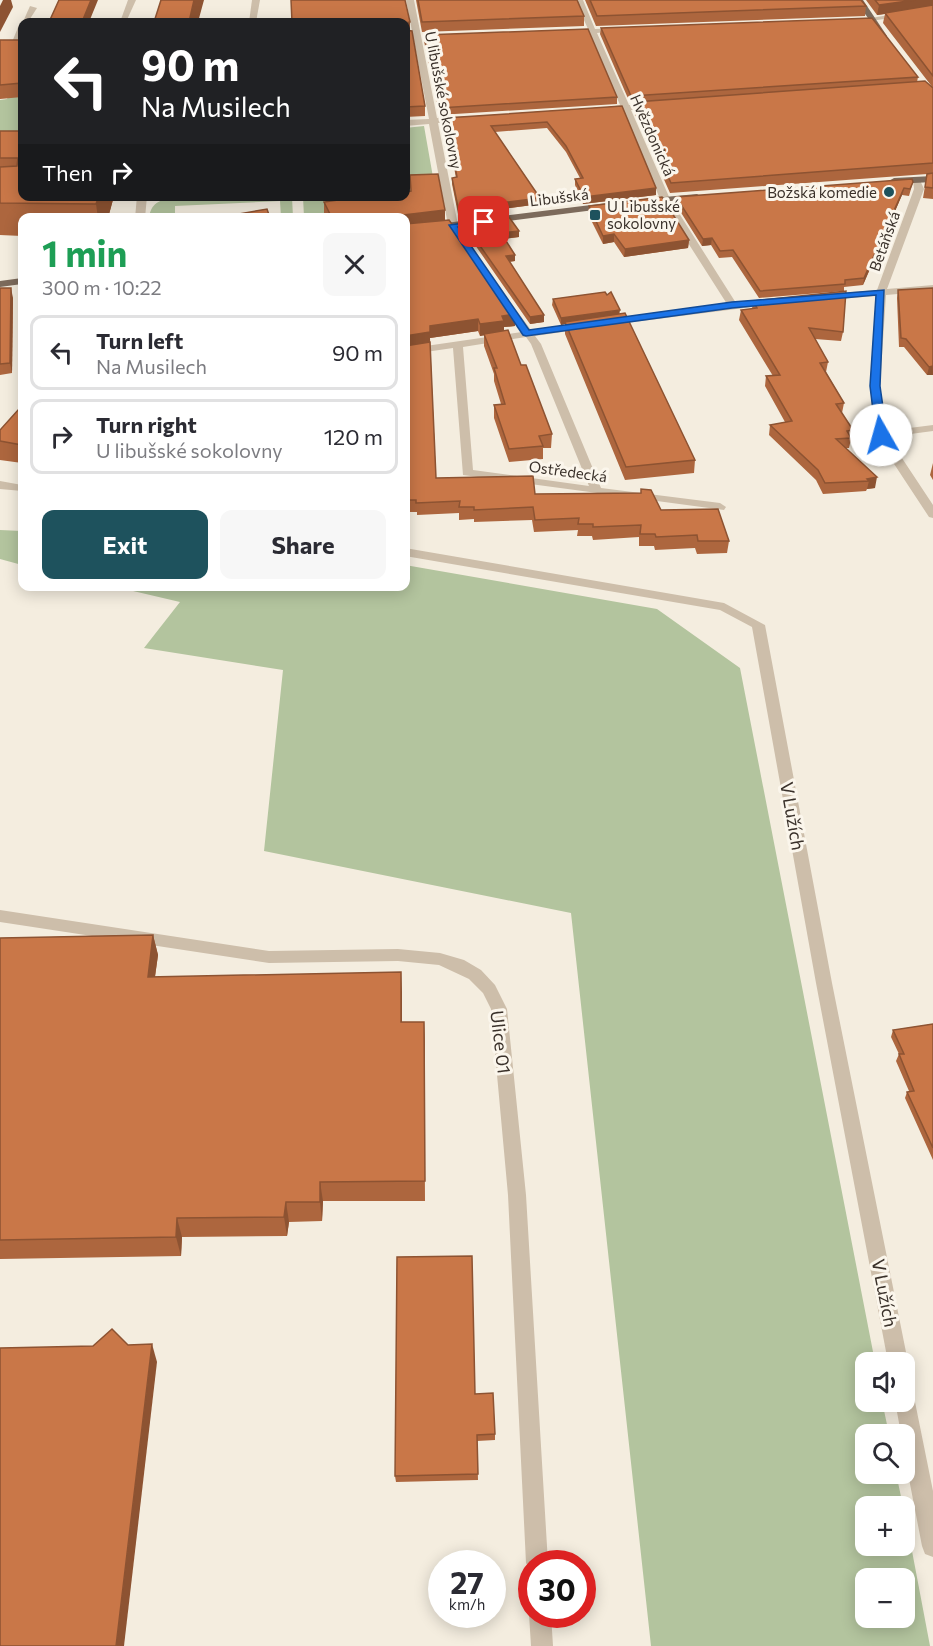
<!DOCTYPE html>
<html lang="en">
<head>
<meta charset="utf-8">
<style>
	body { margin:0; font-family:Commissioner,sans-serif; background:#f7f7f7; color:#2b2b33; height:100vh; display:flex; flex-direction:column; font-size:22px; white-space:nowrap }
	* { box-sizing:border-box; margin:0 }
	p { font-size:20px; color:#7c7c81 }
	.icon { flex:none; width:33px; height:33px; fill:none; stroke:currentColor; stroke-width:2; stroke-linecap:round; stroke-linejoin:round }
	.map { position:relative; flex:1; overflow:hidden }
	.drawer { position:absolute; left:18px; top:213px; width:392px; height:378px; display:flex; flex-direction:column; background:#fff; border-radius:12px; box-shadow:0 3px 15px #0003 }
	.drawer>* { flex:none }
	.top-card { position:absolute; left:18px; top:18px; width:392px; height:183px; border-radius:12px; box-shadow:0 3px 15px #0003; background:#202124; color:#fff; overflow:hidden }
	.buttons { position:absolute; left:855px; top:1352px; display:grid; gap:12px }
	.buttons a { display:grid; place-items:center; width:60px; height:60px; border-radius:12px; background:#fff; box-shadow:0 3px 15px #0003; font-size:30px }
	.speed { position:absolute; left:428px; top:1550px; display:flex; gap:12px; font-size:30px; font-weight:700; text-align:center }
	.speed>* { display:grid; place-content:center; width:78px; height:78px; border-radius:50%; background:#fff; box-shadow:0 3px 15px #0003; line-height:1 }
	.speed small { font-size:15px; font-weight:400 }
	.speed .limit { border:9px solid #d22; background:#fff; color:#111 }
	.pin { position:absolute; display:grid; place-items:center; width:51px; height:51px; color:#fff; margin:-26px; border-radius:12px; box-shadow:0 3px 9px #0006 }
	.me { position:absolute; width:66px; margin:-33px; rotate:353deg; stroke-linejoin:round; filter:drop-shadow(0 0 4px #0008) }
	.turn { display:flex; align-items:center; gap:21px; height:126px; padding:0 24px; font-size:27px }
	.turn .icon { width:78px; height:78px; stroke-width:2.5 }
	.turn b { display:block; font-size:42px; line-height:51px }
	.then { display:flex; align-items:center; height:57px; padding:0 24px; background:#0003; gap:12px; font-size:22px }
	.round { display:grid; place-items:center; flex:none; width:63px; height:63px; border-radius:12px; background:#f7f7f7 }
	.summary { display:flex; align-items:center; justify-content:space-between; height:102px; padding:0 24px }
	h1 { font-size:36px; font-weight:700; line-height:45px; color:#1e9e55 }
	.primary-button { display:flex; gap:12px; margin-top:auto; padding:12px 24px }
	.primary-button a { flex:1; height:69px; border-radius:12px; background:#1e525d; color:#fff; font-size:24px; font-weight:700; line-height:69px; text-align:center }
	.primary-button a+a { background:#f7f7f7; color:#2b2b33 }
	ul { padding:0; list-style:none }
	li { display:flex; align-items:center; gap:18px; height:75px; margin:0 12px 9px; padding:0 12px; border:3px solid #e1e1e2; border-radius:12px }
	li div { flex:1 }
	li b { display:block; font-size:22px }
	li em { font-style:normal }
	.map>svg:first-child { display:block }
</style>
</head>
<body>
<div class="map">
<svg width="933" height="1646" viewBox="0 0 933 1646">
	<rect width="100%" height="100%" fill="#f4eddf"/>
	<g fill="#b3c49e" fill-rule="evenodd">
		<polygon points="10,93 22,93 22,145 0,142 0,100 7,99"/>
		<polygon points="424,126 440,217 304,217 303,197 405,196 405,128"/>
		<path d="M176 197H292L293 217H281L280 201 175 206V217L172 215 149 217C152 201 161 200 176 197Z"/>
		<polygon points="0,530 22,531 22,565 0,559"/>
		<path d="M405 565 657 609 740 668 875 1362H866V1401H882L889 1434H866V1473H896L903 1506H866V1545H904L905 1514 930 1646H651L571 913 264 851 283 670 144 648 180 602 116 587 405 586ZM866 1578H904V1617H866Z"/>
	</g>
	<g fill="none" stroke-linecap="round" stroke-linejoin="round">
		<g fill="#cdbeaa" fill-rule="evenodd">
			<polygon points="128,0 136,0 126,22 120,22"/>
			<polygon points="252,0 260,0 256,22 249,22"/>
			<polygon points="406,0 414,0 437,118 465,116 469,119 465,122 438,123 458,225 467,239 462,242 459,241 448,225 429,124 405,126 405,120 429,119"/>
			<polygon points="575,0 583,0 595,29 619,28 623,30 597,33 629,105 653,104 657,106 631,110 670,199 736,303 771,299 775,300 775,304 610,325 605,322 610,319 727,304 660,199 623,110 603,112 599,109 620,105 590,33 568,34 564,32 588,29"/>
			<polygon points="30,6 37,8 28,22 22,24"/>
			<polygon points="933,8 933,12 856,23 852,21"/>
			<polygon points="19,25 22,25 22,34 16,47 10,47"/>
			<polygon points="913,178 919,178 924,189 887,289 933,285 933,291 886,295 880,386 886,431 933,425 933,431 888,437 933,505 933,518 929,517 875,435 870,386 876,296 827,300 822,297 827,294 877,290 914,189"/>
			<polygon points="137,196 147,196 145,218 135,218"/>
			<path d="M504 298 508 299 531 330 583 323 588 326 583 329 535 336 541 344 601 488 720 503 726 507 724 510 463 475 453 348 405 355V349L522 332 499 301ZM526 337 531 344 589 486 473 470 463 347Z"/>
			<polygon points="0,481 22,485 22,491 0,489"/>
			<polygon points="405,548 724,603 765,625 832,983 908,1362 905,1369 904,1362 888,1362 816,983 752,627 720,610 405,556"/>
			<polygon points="0,910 269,951 398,949 440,953 464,960 481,970 495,985 507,1009 526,1195 548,1563 531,1563 531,1571 526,1563 508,1195 491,1009 483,993 469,979 439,965 398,961 269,963 0,922"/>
			<polygon points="904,1387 911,1390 914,1397 933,1491 933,1557 925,1554 922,1546 904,1453 904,1434 901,1434 895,1401 904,1401"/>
			<polygon points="531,1609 531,1614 551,1614 553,1646 531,1646 529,1614"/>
		</g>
		<g fill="#7c6a5b" fill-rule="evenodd">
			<polygon points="855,0 863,0 887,36 881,36"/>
			<polygon points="933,176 933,182 894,184 889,181 894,178"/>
			<polygon points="697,194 702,197 700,199 643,205 638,202 643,199"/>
			<polygon points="607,203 610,204 610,208 405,234 405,228"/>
			<polygon points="22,278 22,284 0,287 0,281"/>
		</g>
	</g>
	<g fill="#ad663e">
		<polygon points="416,0 577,0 584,16 584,26 422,32"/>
		<polygon points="585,0 861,0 866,6 865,16 596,26"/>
		<polygon points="866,0 933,0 933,199 923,198 927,174 670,193 634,112 635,102 630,103 600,34 601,28 918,77 917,82 933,88 883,23 885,14 877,15"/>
		<polygon points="405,22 410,31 425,106 425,116 405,117"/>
		<polygon points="424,35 617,97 617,104 439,115 424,41"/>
		<polygon points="0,40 22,40 22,97 0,99"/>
		<polygon points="622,106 656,188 656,195 583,204 575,185 575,179 580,178 566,152 547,128 495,132 540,198 540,204 502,209 502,214 459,219 452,184 452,178 456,178 446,125 446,118"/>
		<polygon points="0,131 22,131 22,196 114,196 108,218 22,218 22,236 0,235"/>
		<polygon points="913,182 909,196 902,195 863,285 844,287 844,291 759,298 732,257 719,258 711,245 702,246 675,203 676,197"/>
		<polygon points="324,202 445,210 445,220 515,326 504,327 504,331 521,365 552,434 551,448 543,448 543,459 509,462 494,418 494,405 501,404 494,381 494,374 484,346 484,335 480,336 478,331 430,338 436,478 535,494 661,510 729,541 727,553 697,554 695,548 655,550 654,546 639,546 639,537 593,540 592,536 577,536 578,530 534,532 532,520 474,522 474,519 459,520 459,513 417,515 417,512 405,512 405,218 327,218 324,213"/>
		<polygon points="589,206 689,240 688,248 624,257 614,242 603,244 588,214"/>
		<polygon points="464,223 519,231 519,237 505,239 515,255 515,261 509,262 544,322 530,324 464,229"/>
		<polygon points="0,288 13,298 12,373 0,375"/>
		<polygon points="933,288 933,375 927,375 904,347 899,347 897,298 898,290"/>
		<polygon points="553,299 620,314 695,460 694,473 625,480 565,334 565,324 561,325 552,305"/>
		<polygon points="753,301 843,332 841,341 815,339 828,362 826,372 844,403 842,413 853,430 849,448 846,448 875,488 867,489 866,491 823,494 816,480 769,435 770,425 785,422 765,386 766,376 773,376 739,320 741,310 752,309"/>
		<polygon points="22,411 22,463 0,460 0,430"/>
		<polygon points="933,463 933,480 930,475"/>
		<polygon points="153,935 158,955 155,977 402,992 402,1022 424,1022 425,1201 323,1201 322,1221 289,1222 287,1236 182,1237 181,1256 0,1259 0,938"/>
		<polygon points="933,1024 933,1160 905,1098 907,1092 909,1091 896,1061 899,1054 891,1037 893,1030"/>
		<polygon points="475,1394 495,1434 495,1440 477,1441 478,1480 396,1482 395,1476"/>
	</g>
	<g fill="#8d5332">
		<polygon points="3,0 11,0 13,7 0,32 0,6"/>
		<polygon points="91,0 98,0 89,22 82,22"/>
		<polygon points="194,0 204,0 198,22 189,22"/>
		<polygon points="915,0 933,0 933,7 877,15 879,5"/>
		<polygon points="410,22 410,32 405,33 405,23"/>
		<polygon points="656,188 656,195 583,204 584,197"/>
		<polygon points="904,188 902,195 863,285 864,278"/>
		<polygon points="99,196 114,196 108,218 98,218 96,204"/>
		<polygon points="540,198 540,204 502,209 502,214 459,219 459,212 499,203"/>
		<polygon points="445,210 445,221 405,226 404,215"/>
		<polygon points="519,231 519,237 501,239 501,233"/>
		<polygon points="614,234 614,242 603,244 603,236"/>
		<polygon points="712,238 711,245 702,246 703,239"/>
		<polygon points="689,240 688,248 624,257 625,249"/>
		<polygon points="515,255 515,261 505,262 506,256"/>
		<polygon points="11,288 13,298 12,373 10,363"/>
		<polygon points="620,310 619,316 565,322 565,324 561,325 561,318"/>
		<polygon points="515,314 515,326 504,327 504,332 480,336 480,324 502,316"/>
		<polygon points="544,315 544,322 530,324 530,317"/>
		<polygon points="478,319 478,331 430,338 430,343 405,347 405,336 430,326"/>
		<polygon points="933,366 933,375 927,375 929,367"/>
		<polygon points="877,477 875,488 867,489 869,481 867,479"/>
		<polygon points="153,935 158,955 152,997 148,977"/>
		<polygon points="401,972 402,992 402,1042 401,1022"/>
		<polygon points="424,1022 425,1042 425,1201 425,1181"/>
		<polygon points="320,1182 323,1201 322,1221 320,1202"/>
		<polygon points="286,1202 289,1222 287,1236 284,1217"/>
		<polygon points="177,1218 182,1237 181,1256 176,1237"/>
		<polygon points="152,1344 157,1362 124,1646 116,1646"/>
	</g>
	<g fill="#c97748" stroke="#8d5332" stroke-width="1.5">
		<polygon points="59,0 91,0 82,22 49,22"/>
		<polygon points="161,0 194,0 189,22 154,22"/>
		<polygon points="291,0 405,0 410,22 405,23 405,22 292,22"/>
		<polygon points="418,0 577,0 584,16 422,22"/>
		<polygon points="590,0 861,0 866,6 597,16"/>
		<polygon points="875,0 915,0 879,5"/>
		<polygon points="933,5 933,76 885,13"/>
		<polygon points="872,18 918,77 631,96 601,28"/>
		<polygon points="588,29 617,97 439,108 424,35"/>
		<polygon points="405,30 412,31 425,106 405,107"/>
		<polygon points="0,40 22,40 22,83 0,85"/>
		<polygon points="925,81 933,88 933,163 671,183 635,102"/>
		<polygon points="622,106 656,188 584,197 575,179 583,178 566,146 547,122 491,126 540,198 499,203 502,207 459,212 452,178 457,177 446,118"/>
		<polygon points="0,131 22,131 22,196 99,196 96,204 0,203 0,167 17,166 18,158 0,158"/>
		<polygon points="933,173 933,188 925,187 927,174"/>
		<polygon points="438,174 445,210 404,215 404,218 332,218 324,202 367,196 405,196 405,192 411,191 410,175"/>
		<polygon points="912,179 913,182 910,189 904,188 864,278 845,280 845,284 760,291 733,250 720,251 712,238 703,239 676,197"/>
		<polygon points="662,197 689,240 625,249 614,234 603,236 589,206"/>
		<polygon points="267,209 270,218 228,218 227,216"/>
		<polygon points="509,217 519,231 501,233 515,255 506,256 544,315 530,317 464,223"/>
		<polygon points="449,220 515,314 502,316 504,321 480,324 478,319 430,326 430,332 405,336 405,224"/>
		<polygon points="0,288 11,288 10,363 0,364"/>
		<polygon points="933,288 933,366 929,367 906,339 901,338 898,290"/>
		<polygon points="846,291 843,332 809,328 828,362 820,363 844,403 836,404 853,430 847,431 851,438 836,439 877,477 867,479 869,481 825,483 818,470 770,425 792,421 766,376 780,375 741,310 757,308 753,301"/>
		<polygon points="605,292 607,295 611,292 620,310 561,318 553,299"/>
		<polygon points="625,313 695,460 626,467 565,322"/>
		<polygon points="508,330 521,365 526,365 552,434 539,436 543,446 509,449 494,405 505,404 494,368 497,368 484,334"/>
		<polygon points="430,342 436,478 533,476 535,494 641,493 641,489 651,490 661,510 718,509 729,541 698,541 697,535 656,537 655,534 640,534 641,525 593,527 593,524 578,524 579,518 535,520 533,507 474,510 474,507 459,507 460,501 416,503 416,500 405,500 405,346"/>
		<polygon points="18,410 22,411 22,445 0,441 0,430"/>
		<polygon points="153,935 148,977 401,972 401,1022 424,1022 425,1181 320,1182 320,1202 286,1202 284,1217 177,1218 176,1237 0,1240 0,938"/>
		<polygon points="933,1024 933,1148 907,1092 914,1091 899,1054 904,1054 893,1030"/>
		<polygon points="472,1256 475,1394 493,1393 495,1434 477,1435 478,1474 395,1476 397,1257"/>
		<polygon points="112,1329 128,1345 152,1344 116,1646 0,1646 0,1348 93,1346"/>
	</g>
	<polygon fill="#1a73e8" stroke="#114b97" stroke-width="1.5" points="487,220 487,224 458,227 529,330 732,302 884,290 880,386 887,435 881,438 876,435 870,386 876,295 732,308 526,336 523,335 449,225"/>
	<g fill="#1e525d" stroke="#fbf6ec" stroke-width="2">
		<circle cx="889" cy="192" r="6"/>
		<rect x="589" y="209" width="12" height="12" rx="3"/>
	</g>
	<g text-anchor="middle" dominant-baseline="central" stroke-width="6" stroke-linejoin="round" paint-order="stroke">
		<g font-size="15" fill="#3a312a" stroke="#fbf6ec">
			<text transform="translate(444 100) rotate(79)">U libušské sokolovny</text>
			<text transform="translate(653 135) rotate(66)">Hvězdonická</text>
			<text transform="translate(559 197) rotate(-7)">Libušská</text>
			<text transform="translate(884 241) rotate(-70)">Betáňská</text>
			<text transform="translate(568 471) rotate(8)">Ostředecká</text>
		</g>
		<g font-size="15" fill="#3a312a" stroke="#fbf6ec" text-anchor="end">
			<text x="877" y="192">Božská komedie</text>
			<text x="607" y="206" text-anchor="start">U Libušské<tspan x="607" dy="17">sokolovny</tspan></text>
		</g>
		<g font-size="18" fill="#3a312a" stroke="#fbf6ec">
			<text transform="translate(793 816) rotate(80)">V Lužích</text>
			<text transform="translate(501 1042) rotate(83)">Ulice 01</text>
			<text transform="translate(885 1293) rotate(79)">V Lužích</text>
		</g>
	</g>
</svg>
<div class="buttons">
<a><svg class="icon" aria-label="sound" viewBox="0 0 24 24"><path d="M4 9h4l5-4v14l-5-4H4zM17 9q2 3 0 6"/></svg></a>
<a><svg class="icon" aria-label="search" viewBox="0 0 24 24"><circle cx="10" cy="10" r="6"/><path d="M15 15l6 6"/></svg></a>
<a>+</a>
<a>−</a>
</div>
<div class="speed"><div>27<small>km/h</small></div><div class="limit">30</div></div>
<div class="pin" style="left:484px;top:222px;background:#d93025"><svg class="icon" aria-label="arrive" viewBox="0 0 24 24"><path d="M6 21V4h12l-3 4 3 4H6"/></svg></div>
<svg class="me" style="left:881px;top:435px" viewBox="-20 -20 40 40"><circle r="19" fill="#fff"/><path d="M0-13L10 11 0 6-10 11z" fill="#1a73e8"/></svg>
<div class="top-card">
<div class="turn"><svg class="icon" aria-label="left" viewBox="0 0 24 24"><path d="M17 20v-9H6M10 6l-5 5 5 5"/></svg><div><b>90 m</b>Na Musilech</div></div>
<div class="then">Then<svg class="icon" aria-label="right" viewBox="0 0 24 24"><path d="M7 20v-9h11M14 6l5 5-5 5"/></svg></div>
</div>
<section class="drawer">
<div class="summary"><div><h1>1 min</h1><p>300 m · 10:22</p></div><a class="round"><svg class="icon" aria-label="close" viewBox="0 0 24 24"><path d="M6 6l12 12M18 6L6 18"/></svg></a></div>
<ul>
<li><svg class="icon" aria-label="left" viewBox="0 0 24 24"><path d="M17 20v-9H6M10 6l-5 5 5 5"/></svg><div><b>Turn left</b><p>Na Musilech</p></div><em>90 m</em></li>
<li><svg class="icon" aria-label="right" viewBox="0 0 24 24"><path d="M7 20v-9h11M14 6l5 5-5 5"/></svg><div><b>Turn right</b><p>U libušské sokolovny</p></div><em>120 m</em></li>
</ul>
<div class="primary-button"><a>Exit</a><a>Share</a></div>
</section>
</div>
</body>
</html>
